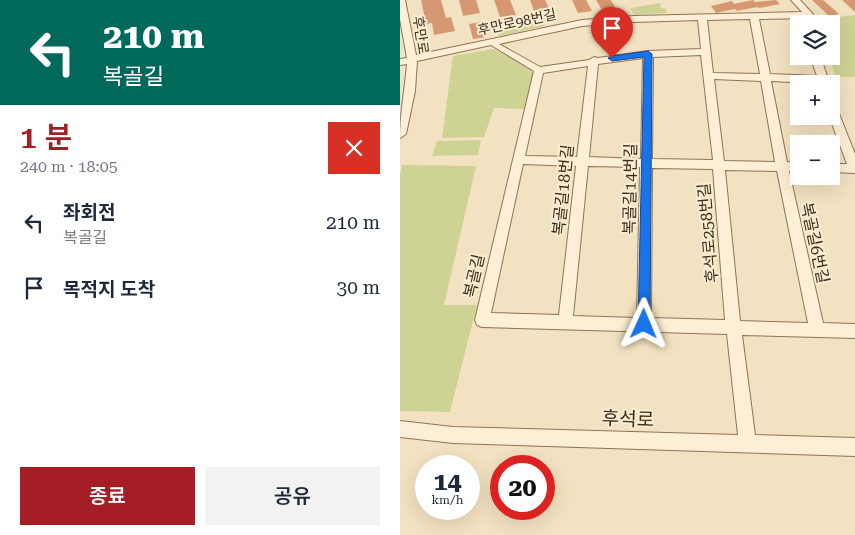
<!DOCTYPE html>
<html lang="ko">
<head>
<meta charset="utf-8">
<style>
	body { margin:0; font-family:"Roboto Serif","Noto Sans KR",serif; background:#f2f2f3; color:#1f2937; height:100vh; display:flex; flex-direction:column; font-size:19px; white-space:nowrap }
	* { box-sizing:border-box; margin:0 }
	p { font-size:16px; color:#747a83 }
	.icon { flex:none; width:28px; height:28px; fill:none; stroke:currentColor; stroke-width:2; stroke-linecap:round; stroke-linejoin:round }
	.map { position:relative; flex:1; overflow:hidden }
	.details { display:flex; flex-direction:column; background:#fff; width:400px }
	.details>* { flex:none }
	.guide { background:#00695c; color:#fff; overflow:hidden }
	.buttons { position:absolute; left:390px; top:15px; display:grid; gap:10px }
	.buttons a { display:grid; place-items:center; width:50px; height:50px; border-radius:0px; background:#fff; box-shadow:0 5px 20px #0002; font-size:25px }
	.speed { position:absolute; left:15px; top:455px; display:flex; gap:10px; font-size:25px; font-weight:700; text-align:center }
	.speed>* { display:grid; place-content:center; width:65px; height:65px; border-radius:50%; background:#fff; box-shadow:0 5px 20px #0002; line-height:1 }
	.speed small { font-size:12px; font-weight:400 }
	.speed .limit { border:8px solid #d22; background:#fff; color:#111 }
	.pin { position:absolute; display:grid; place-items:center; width:42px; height:42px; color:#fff; margin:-51px -21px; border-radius:50% 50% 50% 0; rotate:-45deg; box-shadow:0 0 5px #0007 }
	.pin .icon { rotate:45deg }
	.me { position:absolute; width:55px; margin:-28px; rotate:1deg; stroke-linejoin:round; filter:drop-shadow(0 0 4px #0008) }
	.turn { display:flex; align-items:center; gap:18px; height:105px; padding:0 20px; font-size:22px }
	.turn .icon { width:65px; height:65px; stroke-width:2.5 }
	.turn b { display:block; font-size:35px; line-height:42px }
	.round { display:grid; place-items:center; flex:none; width:52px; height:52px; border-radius:0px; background:#f2f2f3 }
	.overview { display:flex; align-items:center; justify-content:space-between; height:85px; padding:0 20px }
	h1 { font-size:30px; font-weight:600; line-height:38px; color:#a51e25 }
	.action { display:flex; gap:10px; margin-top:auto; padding:10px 20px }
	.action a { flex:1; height:58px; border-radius:0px; background:#a51e25; color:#fff; font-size:20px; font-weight:600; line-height:58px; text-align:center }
	.action a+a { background:#f2f2f3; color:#1f2937 }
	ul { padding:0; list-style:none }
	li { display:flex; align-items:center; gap:15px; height:65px; padding:0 20px }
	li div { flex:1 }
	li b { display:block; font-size:19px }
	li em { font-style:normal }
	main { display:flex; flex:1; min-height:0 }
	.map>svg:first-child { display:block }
</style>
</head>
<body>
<main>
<section class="details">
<div class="guide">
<div class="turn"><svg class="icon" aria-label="left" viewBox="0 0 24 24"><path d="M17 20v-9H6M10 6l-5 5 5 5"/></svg><div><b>210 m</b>복골길</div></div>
</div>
<div class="overview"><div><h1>1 분</h1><p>240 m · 18:05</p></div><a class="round" style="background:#d93025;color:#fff"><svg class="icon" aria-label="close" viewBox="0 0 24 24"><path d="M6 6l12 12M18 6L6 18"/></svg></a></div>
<ul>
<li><svg class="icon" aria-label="left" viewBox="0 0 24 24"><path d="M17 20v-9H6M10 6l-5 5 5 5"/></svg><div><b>좌회전</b><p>복골길</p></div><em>210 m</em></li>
<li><svg class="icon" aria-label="arrive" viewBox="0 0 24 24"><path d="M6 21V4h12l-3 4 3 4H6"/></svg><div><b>목적지 도착</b></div><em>30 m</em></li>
</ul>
<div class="action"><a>종료</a><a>공유</a></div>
</section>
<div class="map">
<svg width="455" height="535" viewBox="0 0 455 535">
	<rect width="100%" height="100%" fill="#f3e2c1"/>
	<g fill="#ced393">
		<polygon points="260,3 261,8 266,9 267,13 234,15 230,8"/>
		<polygon points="140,14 145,26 99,36 94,24"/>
		<polygon points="455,15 455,77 435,77 430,56 431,24 423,24 422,19"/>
		<polygon points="94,49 129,68 134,74 126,109 94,108 84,137 42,138 53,56"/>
		<polygon points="81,140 78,155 32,156 37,141"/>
		<polygon points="2,165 76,166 44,305 77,305 50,412 0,411 0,175"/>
	</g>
	<g fill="#d69872">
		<polygon points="21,0 41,0 46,18 51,17 55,31 34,35 32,23 26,24"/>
		<polygon points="59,0 76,0 80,13 63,16"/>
		<polygon points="94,0 110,0 116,15 100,17"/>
		<polygon points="130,0 145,0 149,8 134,11"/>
		<polygon points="172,0 186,0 192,11 178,13"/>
		<polygon points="196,0 211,0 215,7 202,10"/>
		<polygon points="353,0 355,2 376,0 380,4 359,8 357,7 337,11 335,9 316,13 311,6 332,1 334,4"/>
		<polygon points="412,0 423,0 439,14 429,16"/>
		<polygon points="442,0 455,0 455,12"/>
		<polygon points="81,22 86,37 73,39 69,24"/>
	</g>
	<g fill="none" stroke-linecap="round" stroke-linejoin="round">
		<g stroke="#8f7256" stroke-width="2">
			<g id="minor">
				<path d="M0 0H5L16 55 182 20 234 16 402 12 391 0H400L412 13 417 21 415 23H409L406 18 359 19 370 74 417 76 410 56H420L430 84 371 81 387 162 399 163V171H389L423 323 455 324V338L342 335 355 435 455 438V456L53 443 0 437V421L53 427 338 435 327 334 82 327 77 325 75 320 134 71 91 45 17 61 15 91 6 134 0 138C0 112 5 89 7 64L0 65V59L7 58 0 19ZM350 19 360 74 313 73 307 20ZM298 20 301 49 248 51 198 58 194 57 189 60 140 67 99 44 182 26 234 22ZM301 55 313 160 252 159 253 57ZM243 58 241 159 189 157 198 64ZM188 66 177 157 125 156 143 73ZM314 79 361 81 375 162 324 161ZM123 164 176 166 159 315 91 313ZM188 166 240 167 237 318 173 316ZM252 168 313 169 325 320 251 318ZM325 170 377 171 408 323 340 321Z"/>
				<polygon points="431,102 436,106 455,154 455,173 431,172 431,164 447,164 429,116 431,116"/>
			</g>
		</g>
		<use href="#minor" fill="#fdefd5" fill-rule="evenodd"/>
	</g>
	<polygon fill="#1a73e8" stroke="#114b97" points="248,51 252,54 250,324 248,328 244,330 240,328 238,324 244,57 212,61 208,58 212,56"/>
	<g text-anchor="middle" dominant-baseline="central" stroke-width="4" stroke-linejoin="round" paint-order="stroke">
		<g font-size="14" fill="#3d2b1c" stroke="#f9ecd1">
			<text transform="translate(117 22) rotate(-12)">후만로98번길</text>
			<text transform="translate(21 35) rotate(81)">후만로</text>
		</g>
		<g font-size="16" fill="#3d2b1c" stroke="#f9ecd1">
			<text transform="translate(230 189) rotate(-89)">복골길14번길</text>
			<text transform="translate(163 190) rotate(-84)">복골길18번길</text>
			<text transform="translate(308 233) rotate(-95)">후석로258번길</text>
			<text transform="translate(415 243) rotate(78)">복골길6번길</text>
			<text transform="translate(74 276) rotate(-77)">복골길</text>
		</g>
		<g font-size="19" fill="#3d2b1c" stroke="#f9ecd1">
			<text transform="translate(228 419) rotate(2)">후석로</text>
		</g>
	</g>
</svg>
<div class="buttons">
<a><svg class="icon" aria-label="layers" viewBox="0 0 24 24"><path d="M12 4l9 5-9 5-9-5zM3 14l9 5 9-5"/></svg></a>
<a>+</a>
<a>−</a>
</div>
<div class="speed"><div>14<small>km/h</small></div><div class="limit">20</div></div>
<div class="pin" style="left:212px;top:58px;background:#d93025"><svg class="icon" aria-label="arrive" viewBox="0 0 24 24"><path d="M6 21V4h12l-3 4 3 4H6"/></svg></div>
<svg class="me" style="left:244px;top:324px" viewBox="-20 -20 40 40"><path d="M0-17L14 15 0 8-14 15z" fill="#1a73e8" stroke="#fff" stroke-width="4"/></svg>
</div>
</main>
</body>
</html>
